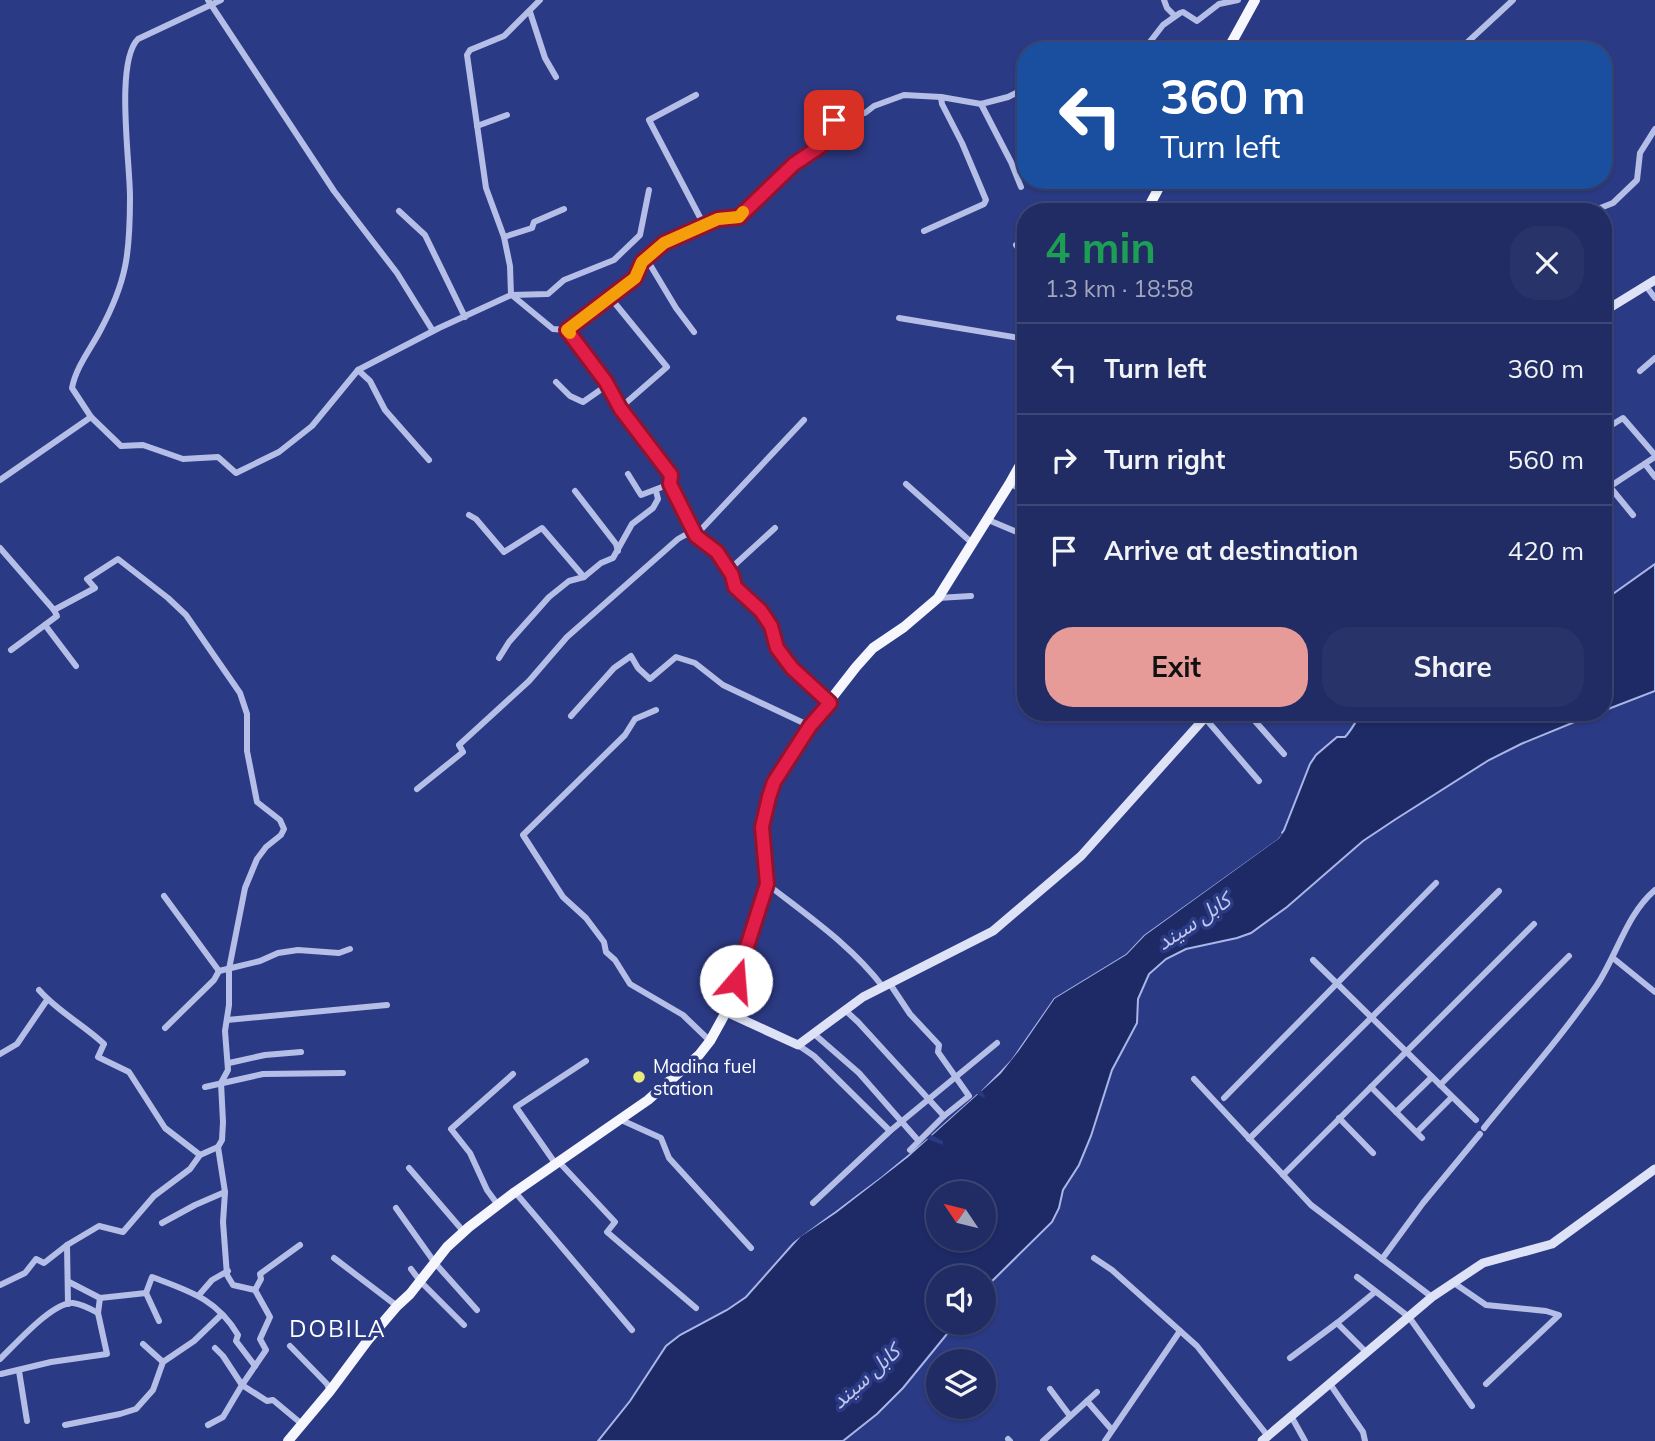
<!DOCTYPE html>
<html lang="en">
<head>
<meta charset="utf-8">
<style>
	body { margin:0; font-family:Mulish,"Noto Sans Arabic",sans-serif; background:#283469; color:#f1f3f6; height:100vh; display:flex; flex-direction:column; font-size:26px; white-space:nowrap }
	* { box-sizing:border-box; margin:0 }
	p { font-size:23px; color:#a2a7be }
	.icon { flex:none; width:38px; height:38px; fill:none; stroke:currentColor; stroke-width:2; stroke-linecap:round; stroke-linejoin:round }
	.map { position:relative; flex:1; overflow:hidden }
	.drawer { position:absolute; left:1017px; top:203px; width:595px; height:518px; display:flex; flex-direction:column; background:#202c63; border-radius:28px; box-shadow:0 2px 5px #0004,0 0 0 2px #3d4878 }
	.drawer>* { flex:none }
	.top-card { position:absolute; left:1017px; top:42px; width:595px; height:147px; border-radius:28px; box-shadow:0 2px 5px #0004,0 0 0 2px #3d4878; background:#1a4fa0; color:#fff; overflow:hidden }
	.needle { width:46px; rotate:305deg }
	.controls { position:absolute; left:926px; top:1181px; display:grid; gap:14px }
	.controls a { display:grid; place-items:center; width:70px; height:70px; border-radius:50%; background:#202c63; box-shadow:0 2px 5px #0004,0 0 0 2px #3d4878; font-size:35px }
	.pin { position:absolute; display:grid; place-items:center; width:60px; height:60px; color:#fff; margin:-30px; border-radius:14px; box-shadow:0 4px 10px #0006 }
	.me { position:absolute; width:77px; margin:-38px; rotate:18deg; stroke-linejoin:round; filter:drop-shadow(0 0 5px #0008) }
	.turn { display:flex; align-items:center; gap:24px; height:147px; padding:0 28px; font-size:32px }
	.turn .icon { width:91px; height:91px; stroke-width:2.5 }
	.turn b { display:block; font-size:49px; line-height:60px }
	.round { display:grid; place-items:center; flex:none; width:74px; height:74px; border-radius:28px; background:#283469 }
	.headline { display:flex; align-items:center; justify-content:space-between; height:119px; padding:0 28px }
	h1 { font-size:42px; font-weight:700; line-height:52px; color:#1e9e55 }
	.action { display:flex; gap:14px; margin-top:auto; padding:14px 28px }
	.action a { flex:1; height:80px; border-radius:28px; background:#e69b98; color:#111; font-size:28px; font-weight:700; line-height:80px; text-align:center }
	.action a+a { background:#283469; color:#f1f3f6 }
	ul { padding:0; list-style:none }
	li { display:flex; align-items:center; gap:21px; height:91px; padding:0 28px; border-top:2px solid #3d4878 }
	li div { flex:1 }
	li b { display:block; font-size:26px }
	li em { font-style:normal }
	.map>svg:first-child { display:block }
</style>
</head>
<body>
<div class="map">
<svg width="1655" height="1441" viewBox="0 0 1655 1441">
	<rect width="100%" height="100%" fill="#2b3a84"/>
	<g fill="#1e2a65" stroke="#aab6e7" stroke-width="2" fill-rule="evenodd">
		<polygon points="1655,564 1655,691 1603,711 1603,601"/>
		<path d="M1364 712H1599L1521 744 1489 760 1396 819 1363 841 1287 907 1251 933 1237 938 1186 949 1166 959 1149 974 1138 999 1137 1023 1112 1070 1091 1136 1079 1165 1063 1190 1059 1208 1052 1222 984 1289V1278H938V1323H956L903 1388 877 1414 843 1441H598L630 1401 666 1346 680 1335 727 1310 746 1297 800 1236 836 1212 908 1156 1000 1073 1019 1049 1054 998 1126 954 1144 935 1278 838 1284 830 1310 764 1316 755 1337 737H1345C1353 729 1355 720 1364 712ZM938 1194H984V1239H938Z"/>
	</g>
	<polygon fill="#2b3a84" points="1280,831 1282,834 1278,839 1144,935 1126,954 1054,998 1011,1060 981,1091 985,1096 984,1098 977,1094 931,1135 943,1141 943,1145 927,1139 881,1177 780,1252 801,1232 840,1206 905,1156 997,1071 1054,993 1124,951 1142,933"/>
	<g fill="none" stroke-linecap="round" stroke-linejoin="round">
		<g stroke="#b5bee7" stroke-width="6">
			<polyline points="208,0 334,191 397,273 433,331"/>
			<polyline points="1164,0 1167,8 1175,16"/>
			<polyline points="530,12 545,58 556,77"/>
			<polyline points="1140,51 1146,47 1163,25 1180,13 1183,12 1197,21 1219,4 1238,0"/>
			<polyline points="1458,51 1513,0"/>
			<polyline points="696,95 649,120 704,225"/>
			<polyline points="981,104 1011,162 1021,187"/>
			<polyline points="477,126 507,115"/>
			<polyline points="399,211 425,235 465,317"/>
			<polyline points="1590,212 1613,203 1637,180 1640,153 1655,129"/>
			<polyline points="924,231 984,204 986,200 962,143 942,104 941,97"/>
			<polyline points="504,237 532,228 534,222 564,209"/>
			<polyline points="1016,245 1026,259"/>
			<polyline points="646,258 676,308 694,332"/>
			<polyline points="1646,286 1655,298"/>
			<polyline points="511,295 510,266 504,237 486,188 467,55 470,50 504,36 540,0"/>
			<polyline points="513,296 553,329 567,330 606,382 620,408 672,476 670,484 696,535 717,552 732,575 735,587 761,611 771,626 777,648 792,668 829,703"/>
			<polyline points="609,296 667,367 620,408"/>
			<polyline points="899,318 1026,339"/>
			<polyline points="567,330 634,278 642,262 664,244 717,219 739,217 795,165 821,146 829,122 849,111 865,113 874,106 904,95 941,97 981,104 1008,97 1026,88"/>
			<polyline points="358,370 370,381 385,410 429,460"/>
			<polyline points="1640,371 1655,358"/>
			<polyline points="556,382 570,396 583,402 606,386"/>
			<path d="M91 417 72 388C76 367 90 350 100 331 127 281 130 253 130 197 130 162 115 62 138 39L221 0"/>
			<polyline points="1603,423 1605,421 1610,426 1623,418 1655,455"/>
			<polyline points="1645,464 1655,477"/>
			<polyline points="628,474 641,495 670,484"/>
			<polyline points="0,480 91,417 121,446 143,445 183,459 218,457 236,473 279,452 312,426 358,370 439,328 511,295 548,294 564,280 614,260 640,235 649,190"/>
			<polyline points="1010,483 1026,493"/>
			<polyline points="906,484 971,542"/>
			<polyline points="1610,487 1633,515"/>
			<polyline points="575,491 616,544 618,551"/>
			<polyline points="1603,491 1655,457"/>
			<polyline points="1603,514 1611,524"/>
			<polyline points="469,515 476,519 504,552 542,528 584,577"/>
			<polyline points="986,519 1026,536"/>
			<polyline points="0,548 54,610 95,588 87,579 118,559 168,598 186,615 240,693 247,714 247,751 257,802 280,820 284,829 281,835 266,847 257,859 245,888 229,969 229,1005 225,1031 228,1070 221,1083 223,1122 222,1140 218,1147 225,1192 223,1222 227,1275 233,1285 255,1290 270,1317 260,1339 266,1350 242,1385 267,1401 273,1400 303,1425"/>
			<polyline points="729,570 775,528"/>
			<polyline points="938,598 971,596"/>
			<polyline points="45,625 76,666"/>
			<polyline points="11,650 57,616 54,610"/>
			<polyline points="499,658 509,642 549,597 569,581 584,577 601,563 613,558 632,524 653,508 658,499 656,491"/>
			<polyline points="656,710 635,719 625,735 523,835 563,897 586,918 604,942 606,952 615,960 630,984 683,1015 710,1041"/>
			<polyline points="1247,712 1284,754"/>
			<polyline points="571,716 614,668 631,656 638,668 650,679 676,657 695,663 723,685 810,726"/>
			<polyline points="1205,718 1259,781"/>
			<polyline points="417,789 463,752 459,745 529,681 567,637 678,539 685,535 696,535 804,420"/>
			<path d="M767 884C809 917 851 945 883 987"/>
			<polyline points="164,896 219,971 260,961 278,953 298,950 339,953 350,949"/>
			<polyline points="1613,958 1655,992"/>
			<polyline points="1313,960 1476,1120"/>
			<polyline points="890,984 910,1014 939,1045 938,1052 969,1096 944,1116 910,1150"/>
			<path d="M39 990C57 1011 84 1025 104 1044L98 1057 129 1072 165 1128 200 1155"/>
			<polyline points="845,1010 858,1022 944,1116"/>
			<polyline points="227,1020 387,1005"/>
			<polyline points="165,1028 214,980 219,971"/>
			<polyline points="813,1033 859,1073 916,1138"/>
			<polyline points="798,1045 814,1056 890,1131"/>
			<polyline points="0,1054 17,1044 47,1000"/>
			<polyline points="229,1063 265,1055 301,1052"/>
			<polyline points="1194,1079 1311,1205 1432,1297"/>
			<polyline points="1440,1085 1569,956"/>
			<polyline points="205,1087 263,1074 343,1073"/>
			<polyline points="1371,1087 1422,1138"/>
			<polyline points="1224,1098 1436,883"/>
			<polyline points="1396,1112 1432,1077"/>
			<polyline points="1339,1118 1373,1153"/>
			<polyline points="619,1119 661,1138 669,1158 751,1248"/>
			<path d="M1484 1128C1522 1081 1563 1035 1597 985 1618 953 1626 915 1655 890"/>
			<polyline points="1417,1132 1452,1097"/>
			<polyline points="1249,1139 1499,891"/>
			<polyline points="558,1161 615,1222 607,1232 696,1308"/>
			<polyline points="555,1163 516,1107 586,1061"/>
			<polyline points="409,1168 464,1232"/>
			<polyline points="1283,1175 1534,924"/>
			<polyline points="515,1192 632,1330"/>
			<polyline points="813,1203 890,1131 997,1043"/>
			<polyline points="498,1205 487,1190 470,1153 451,1129 513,1074"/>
			<polyline points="396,1208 435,1263 477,1310"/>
			<polyline points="162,1223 195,1205 225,1192"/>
			<polyline points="334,1258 397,1306"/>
			<polyline points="1094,1258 1112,1270 1197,1346 1267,1435"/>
			<polyline points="1382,1259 1423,1203 1480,1134"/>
			<polyline points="411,1269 420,1281 464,1325"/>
			<polyline points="1357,1277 1409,1317 1472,1406"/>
			<polyline points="69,1282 100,1298"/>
			<polyline points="1454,1283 1486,1305 1546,1311 1559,1315 1486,1384"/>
			<polyline points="0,1285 25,1273 36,1259 44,1263 67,1245"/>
			<polyline points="255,1290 261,1279 260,1274 300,1245"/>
			<polyline points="146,1293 159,1321"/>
			<polyline points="199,1295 212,1280 228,1271"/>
			<polyline points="68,1304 67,1245 99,1226 123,1232 154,1196 190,1169 200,1155 218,1147"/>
			<polyline points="1337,1323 1367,1353"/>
			<polyline points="143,1344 163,1362"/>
			<polyline points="290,1346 327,1384 330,1391"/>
			<polyline points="1290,1358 1337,1323 1375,1292"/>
			<path d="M0 1359C15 1345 52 1302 73 1303 81 1304 91 1309 98 1313"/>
			<polyline points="19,1371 27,1421"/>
			<path d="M1 1374 51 1362 107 1354 98 1313 100 1298 146 1293 152 1277C189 1291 217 1299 238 1335L236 1341 255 1366"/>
			<polyline points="1330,1384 1363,1432 1365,1441"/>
			<polyline points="1050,1389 1070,1416"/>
			<polyline points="1087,1401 1112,1430"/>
			<polyline points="1291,1416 1305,1441"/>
			<polyline points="65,1425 120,1414 136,1409 153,1390 163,1362 194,1341 221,1315"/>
			<polyline points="208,1425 223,1417 242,1385 223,1356 215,1348"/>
			<polyline points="1008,1439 1010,1441"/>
			<polyline points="1043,1441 1097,1392"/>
			<polyline points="1105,1441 1180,1331"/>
		</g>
		<g stroke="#dee2f6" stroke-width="9">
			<polyline points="1603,312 1655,280"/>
			<polyline points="726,1012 798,1045 863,997 993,931 1081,856 1210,712"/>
			<polyline points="1262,1441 1432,1297 1483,1263 1552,1244 1655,1169"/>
		</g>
		<g stroke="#f6f7fe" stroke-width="10">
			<polyline points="1227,51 1255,0"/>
			<polyline points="1146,212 1163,180"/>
			<polyline points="288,1441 330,1391 368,1340 397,1306 410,1294 447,1247 469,1227 515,1192 648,1100 699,1055 710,1041 726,1012 767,884 763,859 762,827 764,812 774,782 810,726 856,667 873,648 904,627 938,598 1010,483 1026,454"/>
		</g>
	</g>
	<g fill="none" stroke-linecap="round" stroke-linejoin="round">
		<g stroke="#92132f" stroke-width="18">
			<polyline id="route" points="736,981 767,884 762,827 769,797 774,782 810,726 830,703 792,668 777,648 771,626 761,611 735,587 732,575 717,552 696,536 670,484 671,475 620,408 606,382 567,330 635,278 642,262 664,243 718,219 739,217 794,164 821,146 830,122 834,120"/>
		</g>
		<use href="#route" stroke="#e11d48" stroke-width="12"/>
		<polyline stroke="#f59e0b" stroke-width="12" points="570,333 567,330 635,278 642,262 664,243 718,219 739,217 743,212"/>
	</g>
	<circle fill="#edea7d" stroke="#2b3a84" stroke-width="2.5" cx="639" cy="1077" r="7"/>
	<g text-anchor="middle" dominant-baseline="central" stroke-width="7" stroke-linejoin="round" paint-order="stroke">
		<g font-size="19" fill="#fff" stroke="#2b3a84" text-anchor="start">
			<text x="653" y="1066">Madina fuel<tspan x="653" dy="22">station</tspan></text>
		</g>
		<g font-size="21" font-style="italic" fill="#c1c9ee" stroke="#2b3a84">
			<text transform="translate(1193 921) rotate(-34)">کابل سيند</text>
			<text transform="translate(865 1376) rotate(-42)">کابل سيند</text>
		</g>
		<g font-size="23" letter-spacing="2" fill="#fff" stroke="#2b3a84">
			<text x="338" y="1328">DOBILA</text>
		</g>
	</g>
</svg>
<div class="controls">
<a><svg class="needle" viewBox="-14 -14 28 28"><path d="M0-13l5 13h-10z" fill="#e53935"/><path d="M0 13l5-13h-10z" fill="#a2a7be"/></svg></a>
<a><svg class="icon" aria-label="sound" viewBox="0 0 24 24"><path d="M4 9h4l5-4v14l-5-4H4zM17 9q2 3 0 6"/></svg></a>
<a><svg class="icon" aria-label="layers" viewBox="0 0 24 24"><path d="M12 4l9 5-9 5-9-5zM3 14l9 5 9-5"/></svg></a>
</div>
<div class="pin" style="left:834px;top:120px;background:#d93025"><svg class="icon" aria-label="arrive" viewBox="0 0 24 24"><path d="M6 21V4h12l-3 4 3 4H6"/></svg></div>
<svg class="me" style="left:736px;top:981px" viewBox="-20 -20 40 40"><circle r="19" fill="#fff"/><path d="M0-13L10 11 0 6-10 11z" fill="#e11d48"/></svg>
<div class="top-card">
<div class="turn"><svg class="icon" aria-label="left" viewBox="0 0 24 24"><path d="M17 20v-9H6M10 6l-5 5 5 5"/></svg><div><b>360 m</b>Turn left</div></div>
</div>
<section class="drawer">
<div class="headline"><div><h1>4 min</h1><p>1.3 km · 18:58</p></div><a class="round"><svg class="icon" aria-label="close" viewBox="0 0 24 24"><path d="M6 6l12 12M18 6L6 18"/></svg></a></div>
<ul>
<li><svg class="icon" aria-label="left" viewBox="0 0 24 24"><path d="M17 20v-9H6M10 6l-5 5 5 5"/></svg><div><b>Turn left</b></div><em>360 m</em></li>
<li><svg class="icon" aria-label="right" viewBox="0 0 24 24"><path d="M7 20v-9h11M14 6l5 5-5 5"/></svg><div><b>Turn right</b></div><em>560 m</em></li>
<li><svg class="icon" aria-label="arrive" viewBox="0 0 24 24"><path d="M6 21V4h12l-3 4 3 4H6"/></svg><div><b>Arrive at destination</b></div><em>420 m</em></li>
</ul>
<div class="action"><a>Exit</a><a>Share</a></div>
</section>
</div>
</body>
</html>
